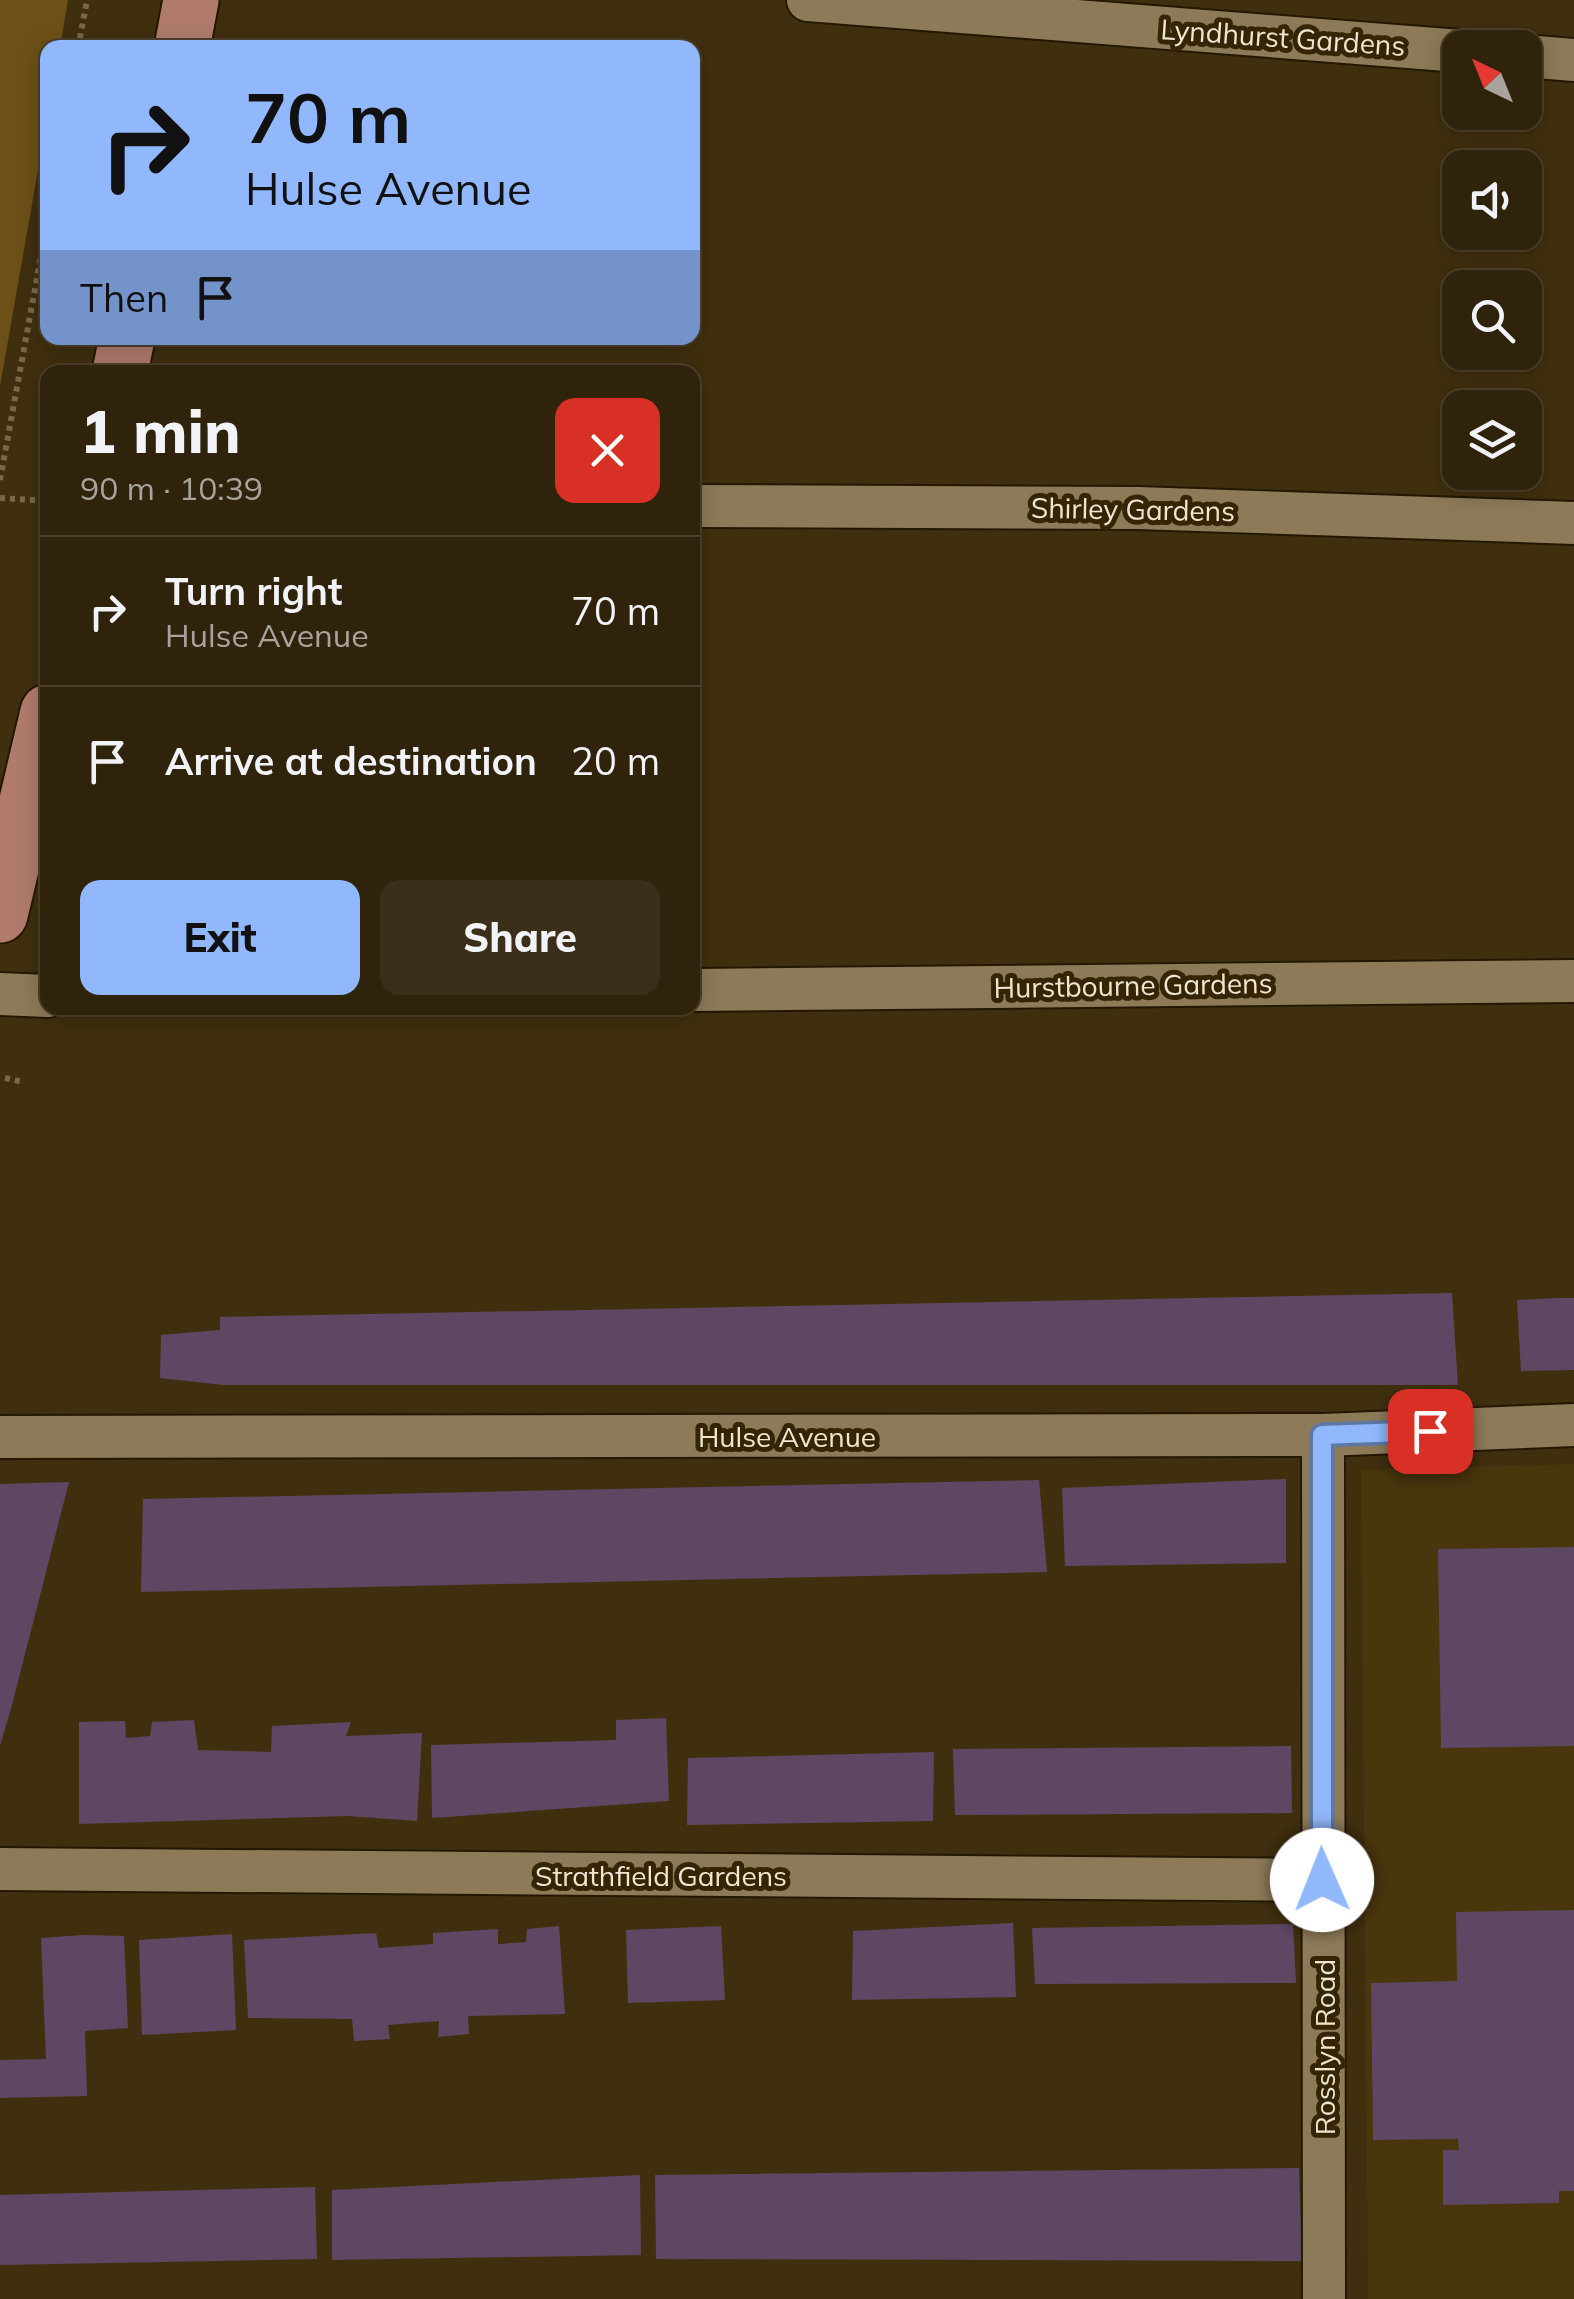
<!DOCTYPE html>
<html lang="en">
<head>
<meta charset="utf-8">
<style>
	body { margin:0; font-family:Mulish,sans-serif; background:#3c2f19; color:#f1f3f6; height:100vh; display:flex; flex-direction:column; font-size:38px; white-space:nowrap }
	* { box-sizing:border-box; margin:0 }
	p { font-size:32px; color:#a8a49d }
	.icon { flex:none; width:55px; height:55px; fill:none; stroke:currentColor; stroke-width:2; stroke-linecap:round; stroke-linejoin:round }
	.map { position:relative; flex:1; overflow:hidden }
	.details { position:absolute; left:40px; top:365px; width:660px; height:650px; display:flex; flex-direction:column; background:#30230b; border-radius:20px; box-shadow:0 5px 25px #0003,0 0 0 2px #4b402c }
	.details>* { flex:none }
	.guide { position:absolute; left:40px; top:40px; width:660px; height:305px; border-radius:20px; box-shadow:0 5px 25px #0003,0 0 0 2px #4b402c; background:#91b8fd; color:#111; overflow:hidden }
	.needle { width:65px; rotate:317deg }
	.controls { position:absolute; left:1442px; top:30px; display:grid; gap:20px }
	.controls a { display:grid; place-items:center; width:100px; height:100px; border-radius:20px; background:#30230b; box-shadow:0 5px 25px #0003,0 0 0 2px #4b402c; font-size:50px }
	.pin { position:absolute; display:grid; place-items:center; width:85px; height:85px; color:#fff; margin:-42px; border-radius:20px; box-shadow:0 5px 15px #0006 }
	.me { position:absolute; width:110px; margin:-55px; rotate:359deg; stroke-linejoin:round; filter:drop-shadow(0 0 8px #0008) }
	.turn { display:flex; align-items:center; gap:35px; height:210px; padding:0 40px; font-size:45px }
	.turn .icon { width:130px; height:130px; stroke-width:2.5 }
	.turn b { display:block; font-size:70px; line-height:85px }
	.then { display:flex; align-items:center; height:95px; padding:0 40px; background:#0003; gap:20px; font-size:38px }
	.round { display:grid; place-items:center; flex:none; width:105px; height:105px; border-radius:20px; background:#3c2f19 }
	.overview { display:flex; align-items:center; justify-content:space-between; height:170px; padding:0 40px }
	h1 { font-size:60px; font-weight:800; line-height:75px }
	.button { display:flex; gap:20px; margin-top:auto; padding:20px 40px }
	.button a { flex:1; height:115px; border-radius:20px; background:#91b8fd; color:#111; font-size:40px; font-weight:800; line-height:115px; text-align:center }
	.button a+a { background:#3c2f19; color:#f1f3f6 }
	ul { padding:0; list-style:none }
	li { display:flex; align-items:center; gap:30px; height:150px; padding:0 40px; border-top:2px solid #4b402c }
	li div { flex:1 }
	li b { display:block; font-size:38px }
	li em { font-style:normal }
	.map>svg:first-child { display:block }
</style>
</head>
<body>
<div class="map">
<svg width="1574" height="2299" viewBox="0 0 1574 2299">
	<rect width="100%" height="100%" fill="#402f0f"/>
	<polygon fill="#4a360d" points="1574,1464 1574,2299 1368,2299 1361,1470"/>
	<polygon fill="#6c5017" points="0,0 68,0 60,47 48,48 47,119 0,386"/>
	<g fill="#5e4762">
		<polygon points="1452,1293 1458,1385 224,1385 160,1378 161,1335 220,1330 220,1317"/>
		<polygon points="1557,1298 1574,1298 1574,1370 1521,1371 1517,1300"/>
		<polygon points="1286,1479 1286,1563 1065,1566 1062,1488"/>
		<polygon points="1039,1480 1047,1572 141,1592 143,1499"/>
		<polygon points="69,1482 12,1705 0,1746 0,1484"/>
		<polygon points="1574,1547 1574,1746 1441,1748 1438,1549"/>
		<polygon points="666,1718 669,1801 432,1818 431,1745 616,1740 616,1720"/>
		<polygon points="194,1720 198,1750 271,1752 272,1726 351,1722 346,1736 422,1733 417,1821 348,1816 79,1824 79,1722 125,1721 126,1738 150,1736 152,1722"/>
		<polygon points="1291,1746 1292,1813 955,1815 953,1749"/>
		<polygon points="934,1752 933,1821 687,1825 688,1758"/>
		<polygon points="1574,1910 1574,2191 1559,2191 1559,2203 1443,2205 1443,2150 1459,2150 1458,2139 1373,2140 1371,1983 1457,1981 1456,1912"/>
		<polygon points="1013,1923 1016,1997 852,2000 853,1931"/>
		<polygon points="1293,1924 1296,1983 1035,1984 1032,1928"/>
		<polygon points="559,1926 565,2014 468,2016 469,2034 438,2037 439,2021 388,2025 390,2039 354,2041 352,2019 248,2018 244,1940 376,1933 379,1948 433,1944 433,1933 498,1929 498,1944 526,1942 527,1929"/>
		<polygon points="721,1926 725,2000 628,2003 626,1930"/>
		<polygon points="232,1934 236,2030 142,2035 139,1940"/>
		<polygon points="83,1935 124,1936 128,2028 85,2031 87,2096 0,2098 0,2060 46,2059 41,1938"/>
		<polygon points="1299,2168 1302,2261 656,2259 655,2175"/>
		<polygon points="640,2175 641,2255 332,2260 332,2190"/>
		<polygon points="315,2187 317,2259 0,2265 0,2195"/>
	</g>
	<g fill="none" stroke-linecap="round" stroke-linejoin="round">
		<g stroke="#241802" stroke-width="46">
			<g id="street">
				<polyline points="808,0 1460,51"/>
				<polyline points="1525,56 1574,60"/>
				<polyline points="692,506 1138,508 1574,523"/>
				<polyline points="692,990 1574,981"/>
				<polyline points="0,994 48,996"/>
				<polyline points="1323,1435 1324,2299"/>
				<polyline points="0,1437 1323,1435 1574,1425"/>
				<polyline points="0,1869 1322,1880"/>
			</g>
		</g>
		<g stroke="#241802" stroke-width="59">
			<g id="primary">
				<polyline points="182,48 191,0"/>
				<polyline points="120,372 127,338"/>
				<polyline points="0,915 48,712"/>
			</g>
		</g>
		<g stroke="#77684d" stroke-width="6" stroke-dasharray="5 5" stroke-linecap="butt">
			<polyline points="78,48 87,0"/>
			<polyline points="0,480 48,218"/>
			<polyline points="0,498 48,501"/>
			<polyline points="5,1078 23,1082"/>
		</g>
		<use href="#street" stroke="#8d7a59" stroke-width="42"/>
		<use href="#primary" stroke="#b07b6c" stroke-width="55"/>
	</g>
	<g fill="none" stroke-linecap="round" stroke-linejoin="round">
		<g stroke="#5e78a4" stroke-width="25">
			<polyline id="route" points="1322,1880 1322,1435 1430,1431"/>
		</g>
		<use href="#route" stroke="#91b8fd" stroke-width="18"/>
	</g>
	<g text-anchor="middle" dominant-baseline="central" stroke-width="10" stroke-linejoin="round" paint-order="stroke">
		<g font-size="28" fill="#efe5d3" stroke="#352504">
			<text transform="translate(1283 37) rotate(4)">Lyndhurst Gardens</text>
			<text transform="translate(1133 509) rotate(1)">Shirley Gardens</text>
			<text transform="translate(1133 985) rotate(-1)">Hurstbourne Gardens</text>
			<text x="787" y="1436">Hulse Avenue</text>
			<text x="661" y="1875">Strathfield Gardens</text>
			<text transform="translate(1324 2047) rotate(-90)">Rosslyn Road</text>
		</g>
	</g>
</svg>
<div class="controls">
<a><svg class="needle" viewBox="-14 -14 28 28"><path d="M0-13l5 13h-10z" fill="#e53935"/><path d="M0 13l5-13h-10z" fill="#a8a49d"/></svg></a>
<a><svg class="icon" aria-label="sound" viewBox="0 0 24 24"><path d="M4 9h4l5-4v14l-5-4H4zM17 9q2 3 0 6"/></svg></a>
<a><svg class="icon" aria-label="search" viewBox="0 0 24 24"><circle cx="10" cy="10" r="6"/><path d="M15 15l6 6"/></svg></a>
<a><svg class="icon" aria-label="layers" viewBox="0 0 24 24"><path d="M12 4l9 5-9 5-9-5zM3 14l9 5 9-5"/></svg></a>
</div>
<div class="pin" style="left:1430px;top:1431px;background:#d93025"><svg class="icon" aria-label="arrive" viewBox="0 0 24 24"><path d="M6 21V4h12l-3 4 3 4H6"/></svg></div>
<svg class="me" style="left:1322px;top:1880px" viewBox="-20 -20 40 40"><circle r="19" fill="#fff"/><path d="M0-13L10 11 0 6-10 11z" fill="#91b8fd"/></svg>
<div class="guide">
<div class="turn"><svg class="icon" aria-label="right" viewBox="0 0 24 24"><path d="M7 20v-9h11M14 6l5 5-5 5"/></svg><div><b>70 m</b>Hulse Avenue</div></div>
<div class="then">Then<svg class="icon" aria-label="arrive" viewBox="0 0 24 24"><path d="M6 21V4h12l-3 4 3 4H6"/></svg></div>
</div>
<section class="details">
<div class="overview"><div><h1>1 min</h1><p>90 m · 10:39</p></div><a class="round" style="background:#d93025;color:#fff"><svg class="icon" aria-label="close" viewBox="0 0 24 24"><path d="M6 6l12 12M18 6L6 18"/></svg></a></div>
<ul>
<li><svg class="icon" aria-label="right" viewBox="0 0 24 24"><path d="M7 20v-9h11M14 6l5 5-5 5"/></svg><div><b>Turn right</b><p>Hulse Avenue</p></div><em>70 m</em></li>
<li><svg class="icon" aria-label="arrive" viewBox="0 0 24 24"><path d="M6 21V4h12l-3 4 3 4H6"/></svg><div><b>Arrive at destination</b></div><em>20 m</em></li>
</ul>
<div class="button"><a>Exit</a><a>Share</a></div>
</section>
</div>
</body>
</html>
